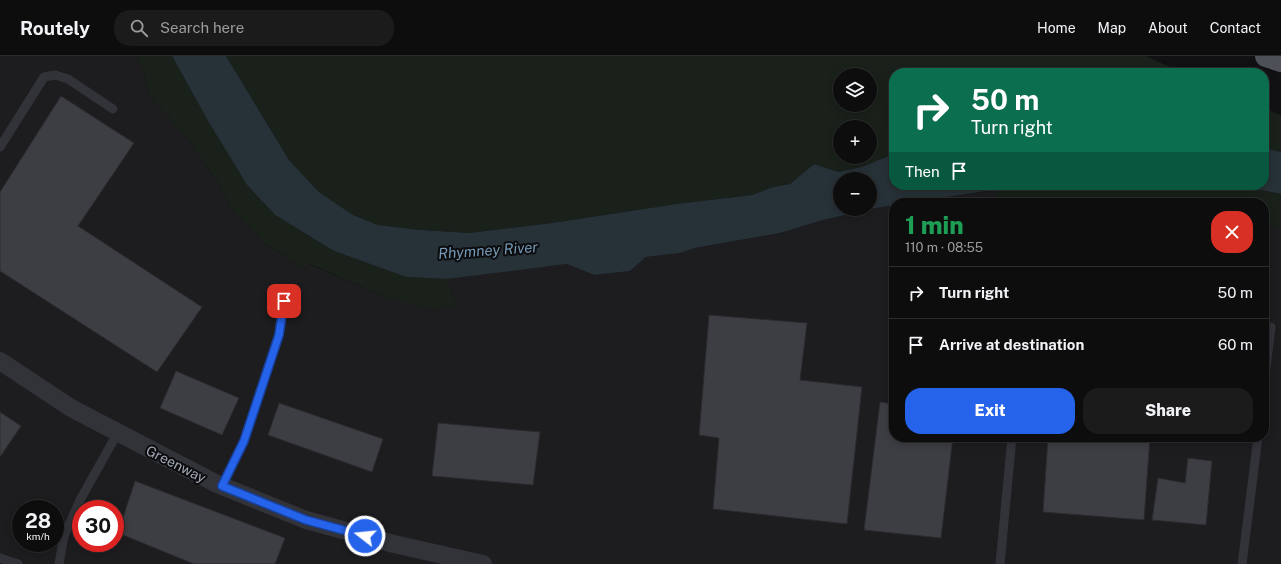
<!DOCTYPE html>
<html lang="en">
<head>
<meta charset="utf-8">
<style>
	body { margin:0; font-family:"Public Sans",sans-serif; background:#1b1b1c; color:#f1f3f6; height:100vh; display:flex; flex-direction:column; font-size:15px; white-space:nowrap }
	* { box-sizing:border-box; margin:0 }
	p { font-size:13px; color:#9a9c9e }
	.icon { flex:none; width:22px; height:22px; fill:none; stroke:currentColor; stroke-width:2; stroke-linecap:round; stroke-linejoin:round }
	.map { position:relative; flex:1; overflow:hidden }
	.panel { position:absolute; left:889px; top:142px; width:380px; height:244px; display:flex; flex-direction:column; background:#0d0d0e; border-radius:16px; box-shadow:0 2px 10px #0003,0 0 0 1px #2d2d2e }
	.panel>* { flex:none }
	.banner { position:absolute; left:889px; top:12px; width:380px; height:122px; border-radius:16px; box-shadow:0 2px 10px #0003,0 0 0 1px #2d2d2e; background:#0b6e4f; color:#fff; overflow:hidden }
	.fabs { position:absolute; left:833px; top:12px; display:grid; gap:8px }
	.fabs a { display:grid; place-items:center; width:44px; height:44px; border-radius:50%; background:#0d0d0e; box-shadow:0 2px 10px #0003,0 0 0 1px #2d2d2e; font-size:20px }
	.speed { position:absolute; left:12px; top:444px; display:flex; gap:8px; font-size:20px; font-weight:700; text-align:center }
	.speed>* { display:grid; place-content:center; width:52px; height:52px; border-radius:50%; background:#0d0d0e; box-shadow:0 2px 10px #0003,0 0 0 1px #2d2d2e; line-height:1 }
	.speed small { font-size:10px; font-weight:400 }
	.speed .limit { border:6px solid #d22; background:#fff; color:#111 }
	.pin { position:absolute; display:grid; place-items:center; width:34px; height:34px; color:#fff; margin:-17px; border-radius:8px; box-shadow:0 2px 6px #0006 }
	.me { position:absolute; width:44px; margin:-22px; rotate:286deg; stroke-linejoin:round; filter:drop-shadow(0 0 3px #0008) }
	.turn { display:flex; align-items:center; gap:14px; height:84px; padding:0 16px; font-size:18px }
	.turn .icon { width:52px; height:52px; stroke-width:2.5 }
	.turn b { display:block; font-size:28px; line-height:34px }
	.then { display:flex; align-items:center; height:38px; padding:0 16px; background:#0003; gap:8px; font-size:15px }
	.round { display:grid; place-items:center; flex:none; width:42px; height:42px; border-radius:16px; background:#1b1b1c }
	.overview { display:flex; align-items:center; justify-content:space-between; height:68px; padding:0 16px }
	h1 { font-size:24px; font-weight:800; line-height:30px; color:#1e9e55 }
	.primary-button { display:flex; gap:8px; margin-top:auto; padding:8px 16px }
	.primary-button a { flex:1; height:46px; border-radius:16px; background:#2563eb; color:#fff; font-size:16px; font-weight:800; line-height:46px; text-align:center }
	.primary-button a+a { background:#1b1b1c; color:#f1f3f6 }
	ul { padding:0; list-style:none }
	li { display:flex; align-items:center; gap:12px; height:52px; padding:0 16px; border-top:1px solid #2d2d2e }
	li div { flex:1 }
	li b { display:block; font-size:15px }
	li em { font-style:normal }
	header { display:flex; align-items:center; gap:24px; box-sizing:border-box; height:56px; padding:0 20px; background:#0d0d0e; border-bottom:1px solid #2d2d2e }
	header strong { font-size:19px }
	nav { display:flex; gap:22px; margin-inline-start:auto; font-size:14px }
	.search { width:280px; height:36px; background:#1b1b1c; display:flex; align-items:center; gap:10px; box-sizing:border-box; padding:0 14px; border-radius:16px; color:#9a9c9e; font-size:15px }
	.map>svg:first-child { display:block }
</style>
</head>
<body>
<header>
<strong>Routely</strong>
<div class="search"><svg class="icon" aria-label="search" viewBox="0 0 24 24"><circle cx="10" cy="10" r="6"/><path d="M15 15l6 6"/></svg>Search here</div>
<nav><a>Home</a><a>Map</a><a>About</a><a>Contact</a></nav>
</header>
<div class="map">
<svg width="1281" height="508" viewBox="0 0 1281 508">
	<rect width="100%" height="100%" fill="#111113"/>
	<g fill="#1d1d20" fill-rule="evenodd">
		<path d="M0 0H137L144 15 149 40 187 82 217 125 231 153 265 187 305 213 307 207 385 241 458 250 447 223 567 208 594 219 630 215 646 201 680 197 695 192 780 177 823 164 871 153 894 149V381H1264V169L1281 170V508H0ZM21 453H55V487H21ZM81 453H115V487H81Z"/>
		<polygon points="996,134 996,147 909,147 967,138"/>
	</g>
	<g fill="#19211a" fill-rule="evenodd">
		<polygon points="137,0 172,0 208,65 247,129 275,159 334,195 406,221 447,223 458,250 432,253 385,241 308,207 305,213 265,187 231,153 217,125 187,82 149,40 144,15"/>
		<path d="M226 0H1146L1183 17H894V98L861 111 838 116 814 108 790 128 773 131 752 139 676 148 552 167 469 177 421 174 378 169 353 159 319 136 289 104ZM840 19H870V49H840ZM840 71H870V101H840Z"/>
		<polygon points="1264,52 1281,59 1281,96 1264,92"/>
		<polygon points="1024,129 1235,129 1281,138 1281,170 1264,169 1264,147 996,147 996,134"/>
	</g>
	<g fill="#273138" fill-rule="evenodd">
		<path d="M172 0H226L289 104 319 136 353 159 378 169 421 174 469 177 552 167 676 148 752 139 773 131 790 128 814 108 838 116 861 111 894 98V129H1024L909 147H894V149L871 153 823 164 780 177 695 192 680 197 646 201 630 215 594 219 567 208 447 223 406 221 334 195 275 159 247 129 208 65ZM840 123H870V153H840Z"/>
		<polygon points="1264,92 1281,96 1281,138 1235,129 1264,129"/>
	</g>
	<g fill="#3d3e43" stroke="#2b2b2f">
		<polygon points="61,40 134,87 78,170 202,251 157,316 0,215 0,136"/>
		<polygon points="709,259 807,267 800,324 862,331 847,468 713,453 719,382 699,379"/>
		<polygon points="176,315 239,342 222,379 160,352"/>
		<polygon points="880,346 894,348 894,381 953,381 941,482 864,474"/>
		<polygon points="279,347 383,383 372,416 268,379"/>
		<polygon points="0,356 21,370 0,401"/>
		<polygon points="438,367 540,376 533,429 432,420"/>
		<polygon points="1048,381 1150,381 1144,464 1043,456"/>
		<polygon points="1188,402 1212,405 1206,469 1152,464 1158,422 1185,427"/>
		<polygon points="135,425 285,482 275,508 194,508 118,477"/>
	</g>
	<g fill="none" stroke-linecap="round" stroke-linejoin="round">
		<g stroke="#323339" stroke-width="9">
			<polyline points="0,91 44,21 55,19 68,23 113,53"/>
			<polyline points="1264,328 1271,271"/>
			<polyline points="222,430 244,385 279,279 283,245"/>
			<polyline points="0,502 18,508"/>
			<polyline points="59,508 64,480 80,444 117,378"/>
			<polyline points="1000,508 1012,381"/>
			<polyline points="1242,508 1258,381"/>
		</g>
		<polyline stroke="#323339" stroke-width="18" points="0,305 71,352 217,428 306,464 394,488 483,508"/>
		<polyline stroke="#4e5058" stroke-width="22" points="1266,0 1281,5"/>
	</g>
	<g fill="none" stroke-linecap="round" stroke-linejoin="round">
		<g stroke="#184099" stroke-width="10">
			<polyline id="route" points="284,245 279,279 244,385 222,430 306,464 365,480"/>
		</g>
		<use href="#route" stroke="#2563eb" stroke-width="7"/>
	</g>
	<g text-anchor="middle" dominant-baseline="central" stroke-width="4" stroke-linejoin="round" paint-order="stroke">
		<g font-size="14" fill="#a1a8b5" stroke="#0c0c0e">
			<text transform="translate(176 408) rotate(27)">Greenway</text>
		</g>
		<g font-size="15" font-style="italic" fill="#7498b5" stroke="#0c0c0e">
			<text transform="translate(488 194) rotate(-4)">Rhymney River</text>
		</g>
	</g>
</svg>
<div class="fabs">
<a><svg class="icon" aria-label="layers" viewBox="0 0 24 24"><path d="M12 4l9 5-9 5-9-5zM3 14l9 5 9-5"/></svg></a>
<a>+</a>
<a>−</a>
</div>
<div class="speed"><div>28<small>km/h</small></div><div class="limit">30</div></div>
<div class="pin" style="left:284px;top:245px;background:#d93025"><svg class="icon" aria-label="arrive" viewBox="0 0 24 24"><path d="M6 21V4h12l-3 4 3 4H6"/></svg></div>
<svg class="me" style="left:365px;top:480px" viewBox="-20 -20 40 40"><circle r="17" fill="#2563eb" stroke="#fff" stroke-width="3"/><path d="M0-11L8 9 0 5-8 9z" fill="#fff"/></svg>
<div class="banner">
<div class="turn"><svg class="icon" aria-label="right" viewBox="0 0 24 24"><path d="M7 20v-9h11M14 6l5 5-5 5"/></svg><div><b>50 m</b>Turn right</div></div>
<div class="then">Then<svg class="icon" aria-label="arrive" viewBox="0 0 24 24"><path d="M6 21V4h12l-3 4 3 4H6"/></svg></div>
</div>
<section class="panel">
<div class="overview"><div><h1>1 min</h1><p>110 m · 08:55</p></div><a class="round" style="background:#d93025;color:#fff"><svg class="icon" aria-label="close" viewBox="0 0 24 24"><path d="M6 6l12 12M18 6L6 18"/></svg></a></div>
<ul>
<li><svg class="icon" aria-label="right" viewBox="0 0 24 24"><path d="M7 20v-9h11M14 6l5 5-5 5"/></svg><div><b>Turn right</b></div><em>50 m</em></li>
<li><svg class="icon" aria-label="arrive" viewBox="0 0 24 24"><path d="M6 21V4h12l-3 4 3 4H6"/></svg><div><b>Arrive at destination</b></div><em>60 m</em></li>
</ul>
<div class="primary-button"><a>Exit</a><a>Share</a></div>
</section>
</div>
</body>
</html>
